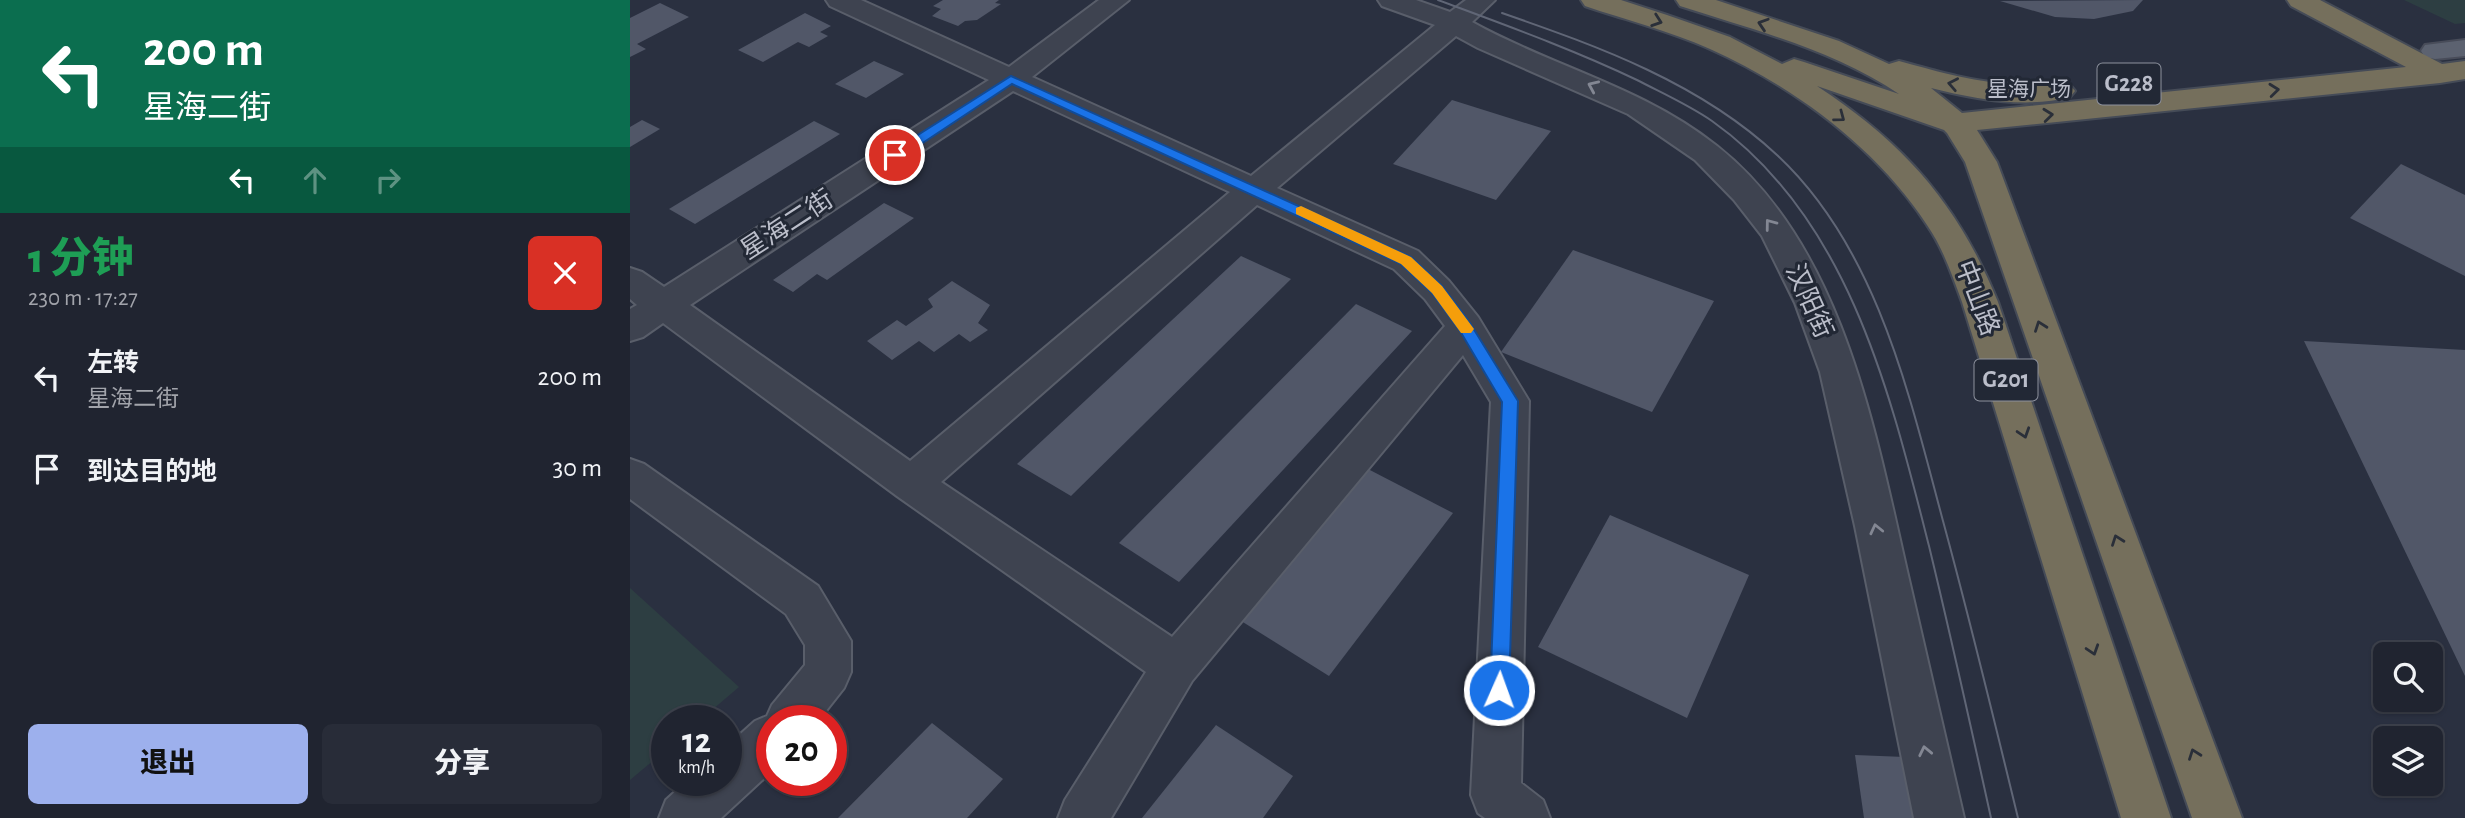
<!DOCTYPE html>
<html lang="zh">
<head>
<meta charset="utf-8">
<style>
	body { margin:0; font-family:"Alegreya Sans","Noto Sans SC",sans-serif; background:#282c38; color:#f1f3f6; height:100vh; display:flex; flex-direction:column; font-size:26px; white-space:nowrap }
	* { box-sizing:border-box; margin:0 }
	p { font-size:23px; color:#a2a4ab }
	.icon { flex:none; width:38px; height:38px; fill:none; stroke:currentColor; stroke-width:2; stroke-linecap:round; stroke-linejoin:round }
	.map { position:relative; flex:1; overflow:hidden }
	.sheet { display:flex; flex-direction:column; background:#202430; width:630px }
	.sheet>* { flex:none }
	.guide { background:#0b6e4f; color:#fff; overflow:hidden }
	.fabs { position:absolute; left:1743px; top:642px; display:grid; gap:14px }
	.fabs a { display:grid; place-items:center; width:70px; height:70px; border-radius:10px; background:#202430; box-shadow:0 2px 5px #0004,0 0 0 2px #3d414c; font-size:35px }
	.speed { position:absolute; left:21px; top:705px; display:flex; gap:14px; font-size:35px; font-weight:700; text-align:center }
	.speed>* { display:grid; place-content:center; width:91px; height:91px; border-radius:50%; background:#202430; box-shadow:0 2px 5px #0004,0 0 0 2px #3d414c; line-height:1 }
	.speed small { font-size:18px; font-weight:400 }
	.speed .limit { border:10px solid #d22; background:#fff; color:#111 }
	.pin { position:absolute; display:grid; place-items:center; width:60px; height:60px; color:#fff; margin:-30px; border:4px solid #fff; border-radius:50%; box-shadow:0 2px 7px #0007 }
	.me { position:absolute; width:77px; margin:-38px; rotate:2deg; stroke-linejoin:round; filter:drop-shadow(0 0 5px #0008) }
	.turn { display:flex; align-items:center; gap:24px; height:147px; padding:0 28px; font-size:32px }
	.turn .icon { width:91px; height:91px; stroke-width:2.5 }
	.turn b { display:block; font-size:49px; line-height:60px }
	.lanes { display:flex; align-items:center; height:66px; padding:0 28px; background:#0003; justify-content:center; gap:35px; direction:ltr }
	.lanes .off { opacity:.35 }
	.round { display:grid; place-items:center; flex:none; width:74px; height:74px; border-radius:10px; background:#282c38 }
	.headline { display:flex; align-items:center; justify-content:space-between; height:119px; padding:0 28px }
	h1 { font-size:42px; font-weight:800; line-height:52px; color:#1e9e55 }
	.primary-button { display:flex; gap:14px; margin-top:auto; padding:14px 28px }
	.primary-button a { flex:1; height:80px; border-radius:10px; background:#9db0ed; color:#111; font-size:28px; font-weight:800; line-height:80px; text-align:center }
	.primary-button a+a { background:#282c38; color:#f1f3f6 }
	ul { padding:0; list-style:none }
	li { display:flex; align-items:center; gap:21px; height:91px; padding:0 28px }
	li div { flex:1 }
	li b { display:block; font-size:26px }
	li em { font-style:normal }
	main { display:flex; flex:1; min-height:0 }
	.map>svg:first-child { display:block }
</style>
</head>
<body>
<main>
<section class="sheet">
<div class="guide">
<div class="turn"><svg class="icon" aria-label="left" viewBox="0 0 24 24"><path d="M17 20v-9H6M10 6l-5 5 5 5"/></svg><div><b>200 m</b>星海二街</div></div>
<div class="lanes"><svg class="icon" aria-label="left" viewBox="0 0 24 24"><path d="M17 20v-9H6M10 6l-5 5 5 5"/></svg><svg class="icon off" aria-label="ahead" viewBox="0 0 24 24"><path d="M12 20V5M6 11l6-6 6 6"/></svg><svg class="icon off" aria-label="right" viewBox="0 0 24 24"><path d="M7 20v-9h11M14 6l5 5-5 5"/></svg></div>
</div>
<div class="headline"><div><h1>1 分钟</h1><p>230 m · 17:27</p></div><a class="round" style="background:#d93025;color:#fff"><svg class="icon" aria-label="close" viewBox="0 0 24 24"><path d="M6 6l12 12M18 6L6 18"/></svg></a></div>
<ul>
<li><svg class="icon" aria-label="left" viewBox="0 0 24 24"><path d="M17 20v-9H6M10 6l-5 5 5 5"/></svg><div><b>左转</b><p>星海二街</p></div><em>200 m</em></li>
<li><svg class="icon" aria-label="arrive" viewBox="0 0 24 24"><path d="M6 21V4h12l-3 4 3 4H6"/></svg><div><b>到达目的地</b></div><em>30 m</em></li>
</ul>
<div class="primary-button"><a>退出</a><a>分享</a></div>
</section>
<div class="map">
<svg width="1835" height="818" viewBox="0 0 1835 818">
	<rect width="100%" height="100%" fill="#2a3040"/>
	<g fill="#2d3e42">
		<polygon points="1774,0 1835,0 1835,23 1825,24"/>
		<polygon points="0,588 109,687 69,721 37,721 37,749 0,780"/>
	</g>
	<g fill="#515768">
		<polygon points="313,0 369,0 365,3 371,4 347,20 335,21 328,26 302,16 311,9 303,6"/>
		<polygon points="1513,0 1503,11 1464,19 1425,17 1370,1"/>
		<polygon points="30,3 59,17 7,44 16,49 0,57 0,18"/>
		<polygon points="175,13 201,26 190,32 198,36 179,47 168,42 133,62 108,50"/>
		<polygon points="244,61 274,74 236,98 205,84"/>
		<polygon points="822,100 921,131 866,200 763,164"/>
		<polygon points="12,120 30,129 0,147 0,127"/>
		<polygon points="184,121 210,134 65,224 39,209"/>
		<polygon points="1771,164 1835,195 1835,276 1720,218"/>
		<polygon points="254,203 284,218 197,280 187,274 163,292 143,280"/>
		<polygon points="943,250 1084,301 1022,412 871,352"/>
		<polygon points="611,256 661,279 441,496 387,464"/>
		<polygon points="322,281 360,305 348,323 358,330 340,342 329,334 304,352 289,341 262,360 237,341 267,320 276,326 303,307 298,299"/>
		<polygon points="726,304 782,331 549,582 489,543"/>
		<polygon points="1674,341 1835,350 1835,676"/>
		<polygon points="736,468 823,513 699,676 608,619"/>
		<polygon points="980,515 1119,575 1057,718 908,647"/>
		<polygon points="302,723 373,779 337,818 208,818"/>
		<polygon points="586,725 663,776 633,818 512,818"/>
		<polygon points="1225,755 1275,757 1286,818 1234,818"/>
	</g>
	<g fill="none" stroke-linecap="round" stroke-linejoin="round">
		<g stroke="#595e6a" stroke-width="4">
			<g id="minor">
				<path d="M196 0H231L379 67 469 0H499L402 77 621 176 805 25 752 6 748 0H786L820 12 836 0H865L842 22C923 67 1013 87 1087 146 1211 244 1244 425 1277 571 1296 653 1315 736 1334 818H1284L1225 526 1190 372 1165 303 1132 236 1104 200 1065 160 998 114 848 48 826 36 647 188 788 251 819 281 848 317 899 401 891 783 913 800 920 818H855L848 813 841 795 861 402 833 355 562 681 481 818H428L435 800 516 672 267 496 33 323 13 337 0 341V309L7 305 0 299V268L12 272 34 287 359 80 200 6ZM383 91 600 192 280 461 60 305ZM627 205 764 269 795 299 815 326 542 637 311 482Z"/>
				<polygon points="0,459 14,464 188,586 221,641 221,672 214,688 188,721 142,721 142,771 91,818 29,818 36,800 58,780 96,780 96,747 125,721 137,716 142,705 175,665 175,645 156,614 0,499"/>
			</g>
		</g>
		<g stroke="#484c59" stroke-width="4">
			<polygon id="major" points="1835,40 1835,56 1805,59 1795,57 1791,51 1795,45"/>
		</g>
		<g stroke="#454b57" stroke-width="4">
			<path id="highway" d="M951 0H991L1037 15 1100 37 1152 64 1164 59 1174 62 1269 94C1204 50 1124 30 1050 6L1046 0H1086L1209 41 1259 64 1269 61C1303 70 1335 80 1370 83 1393 84 1418 79 1440 85L1445 91 1440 97C1396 109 1345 99 1301 88L1332 113 1776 67 1661 6 1657 0H1690L1812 64 1835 61V79L1810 83 1347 130 1367 162 1612 818H1562L1335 162 1317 133 1314 130 1187 86C1275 144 1328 204 1368 302L1541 818H1491L1332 302C1322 275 1313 248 1297 225 1247 148 1163 86 1080 49 1040 31 996 20 955 6Z"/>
		</g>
		<use href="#minor" fill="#3e4350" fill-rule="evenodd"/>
		<use href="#major" fill="#5c6270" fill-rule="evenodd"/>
		<use href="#highway" fill="#756f5c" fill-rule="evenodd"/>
		<g stroke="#606676" stroke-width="2">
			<path d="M808 0C875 25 942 49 1007 80 1032 93 1059 105 1082 121 1219 218 1260 393 1299 546 1321 637 1341 727 1361 818"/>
			<path d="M872 13C970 47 1070 83 1147 155 1247 248 1279 394 1313 521 1340 620 1364 719 1388 818"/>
		</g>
	</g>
	<defs><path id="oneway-chevron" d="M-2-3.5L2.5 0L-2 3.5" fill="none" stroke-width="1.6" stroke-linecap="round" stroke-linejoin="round" transform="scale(1.75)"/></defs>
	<g stroke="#2a2f39">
		<use href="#oneway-chevron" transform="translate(1027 21) rotate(19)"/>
		<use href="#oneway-chevron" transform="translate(1133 24) rotate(-162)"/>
		<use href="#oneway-chevron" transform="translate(1323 84) rotate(-169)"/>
		<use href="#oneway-chevron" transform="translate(1644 90) rotate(-6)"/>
		<use href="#oneway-chevron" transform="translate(1418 115) rotate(-6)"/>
		<use href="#oneway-chevron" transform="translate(1210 117) rotate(37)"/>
		<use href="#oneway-chevron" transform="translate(1410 326) rotate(-110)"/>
		<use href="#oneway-chevron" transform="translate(1394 433) rotate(72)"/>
		<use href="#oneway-chevron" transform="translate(1487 540) rotate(-110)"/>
		<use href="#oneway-chevron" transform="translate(1463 650) rotate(72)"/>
		<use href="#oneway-chevron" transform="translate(1564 754) rotate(-110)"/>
	</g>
	<g stroke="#838793">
		<use href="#oneway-chevron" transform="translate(963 86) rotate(-156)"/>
		<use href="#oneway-chevron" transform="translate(1140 224) rotate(-127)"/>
		<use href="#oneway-chevron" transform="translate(1246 529) rotate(-103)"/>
		<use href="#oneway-chevron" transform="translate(1295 751) rotate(-102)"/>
	</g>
	<polygon fill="#1a73e8" stroke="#114b97" stroke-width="2" points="381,76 781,257 812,286 840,323 888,401 879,690 876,697 869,699 863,697 860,690 872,402 830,331 802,293 771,264 382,84 270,158 261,158 261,152"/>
	<polygon fill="#f59e0b" points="671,206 781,257 812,286 841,325 844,329 841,333 831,333 802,293 771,264 666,214 666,208"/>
	<g text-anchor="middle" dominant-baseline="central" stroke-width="6" stroke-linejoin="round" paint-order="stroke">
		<g font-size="21" fill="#bbbeca" stroke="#222835">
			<text x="1399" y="89">星海广场</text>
		</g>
		<g fill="#222835" stroke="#8d919d" stroke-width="2">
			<rect x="1467.5" y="63.5" width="63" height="41" rx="5"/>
			<rect x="1344.5" y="359.5" width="63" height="41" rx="5"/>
		</g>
		<g font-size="24" font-weight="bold" fill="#bbbeca">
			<text x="1499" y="84">G228</text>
			<text x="1376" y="380">G201</text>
		</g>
		<g font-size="26" fill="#bbbeca" stroke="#222835">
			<text transform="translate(157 225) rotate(-33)">星海二街</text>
			<text transform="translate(1347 298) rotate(69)">中山路</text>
			<text transform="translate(1179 301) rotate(66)">汉阳街</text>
		</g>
	</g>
</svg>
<div class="fabs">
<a><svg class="icon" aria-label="search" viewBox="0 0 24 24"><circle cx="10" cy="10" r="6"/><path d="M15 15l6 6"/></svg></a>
<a><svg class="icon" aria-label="layers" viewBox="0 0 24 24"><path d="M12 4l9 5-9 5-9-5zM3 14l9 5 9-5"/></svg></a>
</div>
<div class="speed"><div>12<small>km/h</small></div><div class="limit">20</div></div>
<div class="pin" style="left:265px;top:155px;background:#d93025"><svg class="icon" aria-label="arrive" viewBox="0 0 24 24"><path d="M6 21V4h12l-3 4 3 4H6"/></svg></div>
<svg class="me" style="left:869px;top:690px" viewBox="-20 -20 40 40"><circle r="17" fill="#1a73e8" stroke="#fff" stroke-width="3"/><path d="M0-11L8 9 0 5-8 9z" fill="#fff"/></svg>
</div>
</main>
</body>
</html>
